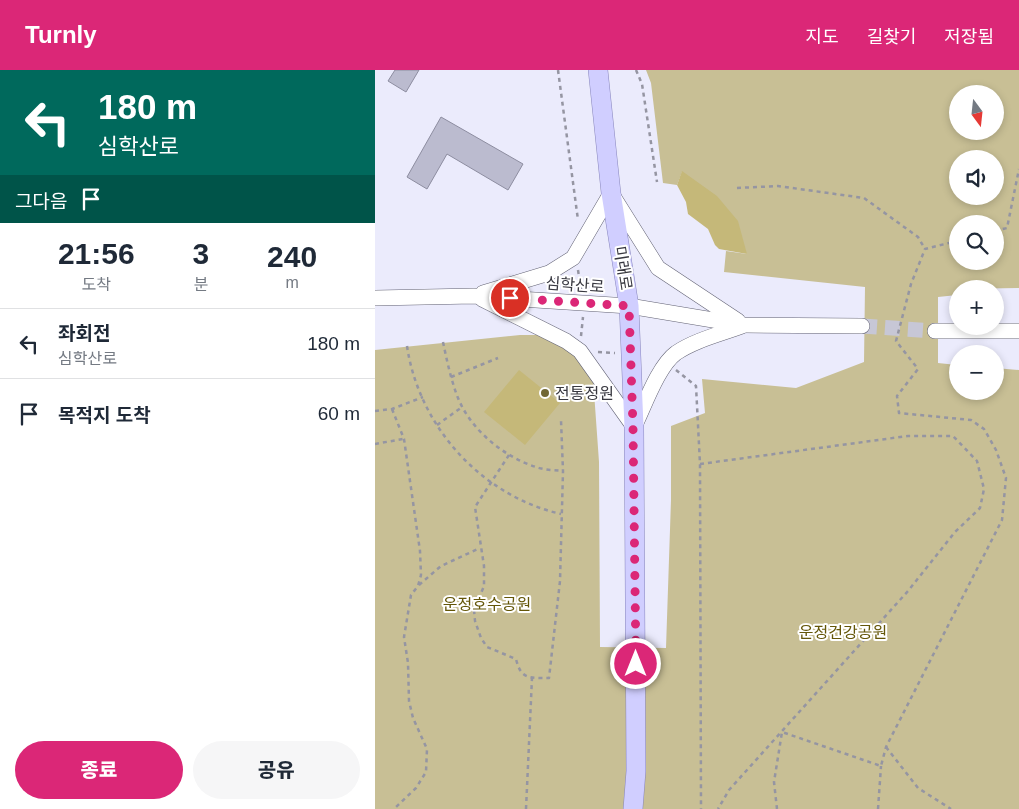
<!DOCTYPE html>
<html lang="ko">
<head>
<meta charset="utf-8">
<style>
	body { margin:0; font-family:Arial,"Noto Sans KR",sans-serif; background:#f6f6f7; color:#1f2937; height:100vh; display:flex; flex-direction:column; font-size:19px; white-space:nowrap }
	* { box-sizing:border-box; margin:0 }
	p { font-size:16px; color:#747a83 }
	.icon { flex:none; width:28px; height:28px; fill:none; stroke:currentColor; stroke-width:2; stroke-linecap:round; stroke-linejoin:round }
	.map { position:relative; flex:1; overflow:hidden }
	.side { display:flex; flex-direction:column; background:#fff; width:375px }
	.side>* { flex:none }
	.banner { background:#00695c; color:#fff; overflow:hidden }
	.needle { width:32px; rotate:165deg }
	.buttons { position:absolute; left:574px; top:15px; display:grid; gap:10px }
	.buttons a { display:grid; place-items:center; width:55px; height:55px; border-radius:50%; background:#fff; box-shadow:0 2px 8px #0003; font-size:25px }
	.pin { position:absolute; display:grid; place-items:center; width:42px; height:42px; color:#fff; margin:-21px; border:2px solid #fff; border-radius:50%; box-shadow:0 1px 5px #0007 }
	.me { position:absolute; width:55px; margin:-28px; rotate:0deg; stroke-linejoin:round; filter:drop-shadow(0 0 4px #0008) }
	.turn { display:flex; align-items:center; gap:18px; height:105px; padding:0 15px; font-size:22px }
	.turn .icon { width:65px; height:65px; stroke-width:2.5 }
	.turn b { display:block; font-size:35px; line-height:42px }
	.then { display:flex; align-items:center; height:48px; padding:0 15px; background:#0003; gap:10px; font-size:19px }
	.eta { display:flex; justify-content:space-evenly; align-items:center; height:85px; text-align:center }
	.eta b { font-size:30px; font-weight:800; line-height:35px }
	.action { display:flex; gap:10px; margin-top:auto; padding:10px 15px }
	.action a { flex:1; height:58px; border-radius:30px; background:#db2777; color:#fff; font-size:20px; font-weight:800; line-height:58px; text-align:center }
	.action a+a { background:#f6f6f7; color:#1f2937 }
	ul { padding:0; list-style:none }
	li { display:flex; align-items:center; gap:15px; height:70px; padding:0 15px; border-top:1px solid #e0e1e3 }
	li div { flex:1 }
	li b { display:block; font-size:19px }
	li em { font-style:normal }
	header { display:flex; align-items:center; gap:30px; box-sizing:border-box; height:70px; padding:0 25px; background:#db2777; color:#fff }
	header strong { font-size:24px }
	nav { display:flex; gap:28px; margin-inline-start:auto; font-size:18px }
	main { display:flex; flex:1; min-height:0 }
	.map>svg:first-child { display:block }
</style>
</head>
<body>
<header>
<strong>Turnly</strong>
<nav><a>지도</a><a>길찾기</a><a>저장됨</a></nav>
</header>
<main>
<section class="side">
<div class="banner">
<div class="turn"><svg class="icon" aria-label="left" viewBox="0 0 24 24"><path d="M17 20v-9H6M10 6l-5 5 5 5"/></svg><div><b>180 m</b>심학산로</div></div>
<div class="then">그다음<svg class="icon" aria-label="arrive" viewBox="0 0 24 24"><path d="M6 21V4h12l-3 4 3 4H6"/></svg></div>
</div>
<div class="eta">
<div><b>21:56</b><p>도착</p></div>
<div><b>3</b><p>분</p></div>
<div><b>240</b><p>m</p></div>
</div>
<ul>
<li><svg class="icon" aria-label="left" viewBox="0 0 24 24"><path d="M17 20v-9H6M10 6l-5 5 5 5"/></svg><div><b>좌회전</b><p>심학산로</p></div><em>180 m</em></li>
<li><svg class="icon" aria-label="arrive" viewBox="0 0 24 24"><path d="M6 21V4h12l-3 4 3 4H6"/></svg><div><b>목적지 도착</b></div><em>60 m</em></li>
</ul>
<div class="action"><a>종료</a><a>공유</a></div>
</section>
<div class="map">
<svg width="644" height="739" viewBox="0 0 644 739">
	<rect width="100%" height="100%" fill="#ebebfc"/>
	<path fill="#c8bf95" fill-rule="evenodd" d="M271 0H644V218L582 219V225L563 227V293L582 295V321H620V298L644 300V739H0V280L145 265H174L185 268 218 308 224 392 225 577 291 578 296 430V356L330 343 327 309 421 318 489 292 490 217 349 202 351 181 372 184 307 102 302 115 288 113 276 13ZM582 24H620V61H582ZM582 89H620V126H582ZM582 154H620V191H582Z"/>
	<g fill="#c5b879">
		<polygon points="307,101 342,126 363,151 372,184 344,179 340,175 333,159 313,144 311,132 302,115"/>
		<polygon points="144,300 185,333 150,375 109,342"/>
	</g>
	<g fill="#bbbbcf" stroke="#8d8da0">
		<polygon points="20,0 44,0 31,22 13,11"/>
		<polygon points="66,47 148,94 133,120 72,84 52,119 32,107"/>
	</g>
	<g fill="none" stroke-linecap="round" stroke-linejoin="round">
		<polyline stroke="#c7c7d6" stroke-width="15" stroke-dasharray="15 8" stroke-linecap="butt" points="487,256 560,261"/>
		<g stroke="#626274" stroke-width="16">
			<g id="minor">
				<polyline points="108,223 174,203 198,188 236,123 283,198 363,251"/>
				<polyline points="0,228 99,226 254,236 368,255 487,256"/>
				<path d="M107 229 191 271 205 281 259 357C269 337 283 296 301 283 320 270 346 264 367 256"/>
				<polyline points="560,261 644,261"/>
			</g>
		</g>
		<g stroke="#8785bc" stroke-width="20">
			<polyline id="major" points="223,0 236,123 254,236 259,357 261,701 258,739"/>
		</g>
		<g stroke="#9595a2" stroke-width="2.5" stroke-dasharray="4 4" stroke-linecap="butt">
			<polyline points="183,0 203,150"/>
			<polyline points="261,0 267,14 282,112"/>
			<polyline points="362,118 403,116 489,128 543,167 550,179"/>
			<polyline points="620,161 632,158 644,99"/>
			<polyline points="203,200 206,219"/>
			<polyline points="206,266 208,247"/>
			<path d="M68 272C72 291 76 310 83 328 96 360 129 387 161 397 169 400 179 400 188 401"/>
			<path d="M32 276C44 357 107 426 186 444"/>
			<polyline points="223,282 240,283"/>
			<polyline points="301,300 321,316 325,394 326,739"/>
			<polyline points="76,307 123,288"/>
			<polyline points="17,339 29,369 45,481 46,505 43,516 36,525 29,567 33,593 34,631 38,648 52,679 51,702 41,718 19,739"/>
			<polyline points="0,341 17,339 48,327"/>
			<polyline points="62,355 87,337"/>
			<polyline points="0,374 28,369"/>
			<path d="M134 385 100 437 109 496V516L99 540 100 551 106 568 112 577 141 589C146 610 155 608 174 608L185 511 188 401 186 350"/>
			<polyline points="325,394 533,366 578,366 602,391 609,419 605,438 580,462 533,521 354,720 343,739"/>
			<polyline points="44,515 66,496 105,478"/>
			<polyline points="511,677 543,718 576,739"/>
			<polyline points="151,739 157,608"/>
			<polyline points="402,739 399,712 407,662 506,696 511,677 627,450 631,408 621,380 609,359 596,350 524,343 522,326 543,299 521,271 536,214 550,179 582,171"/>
			<polyline points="503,739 506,696"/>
		</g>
		<use href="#minor" stroke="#fff" stroke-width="15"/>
		<use href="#major" stroke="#d0ceff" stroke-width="19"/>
	</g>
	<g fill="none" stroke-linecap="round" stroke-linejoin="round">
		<polyline stroke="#db2777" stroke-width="9" stroke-dasharray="0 16.2" points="135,228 254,236 258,357 261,594"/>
	</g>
	<circle fill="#726835" stroke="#fff" stroke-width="2" cx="170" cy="323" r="5"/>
	<g text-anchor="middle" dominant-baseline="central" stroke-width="4" stroke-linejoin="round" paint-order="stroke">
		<g font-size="16" fill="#383840" stroke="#fff">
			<text transform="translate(248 198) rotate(81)">미래로</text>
			<text transform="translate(200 215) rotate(4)">심학산로</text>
		</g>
		<g font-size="16" fill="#383840" stroke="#fff" text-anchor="start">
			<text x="180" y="323">전통정원</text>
		</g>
		<g font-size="16" fill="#645608" stroke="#fff">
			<text x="112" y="534">운정호수공원</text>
			<text x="468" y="562">운정건강공원</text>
		</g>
	</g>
</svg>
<div class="buttons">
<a><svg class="needle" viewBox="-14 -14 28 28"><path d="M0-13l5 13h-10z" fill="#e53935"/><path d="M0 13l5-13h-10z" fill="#747a83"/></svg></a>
<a><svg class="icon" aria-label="sound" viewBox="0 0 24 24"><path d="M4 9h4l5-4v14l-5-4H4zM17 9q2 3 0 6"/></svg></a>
<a><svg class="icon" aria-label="search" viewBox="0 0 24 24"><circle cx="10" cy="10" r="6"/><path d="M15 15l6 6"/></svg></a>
<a>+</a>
<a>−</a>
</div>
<div class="pin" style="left:135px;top:228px;background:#d93025"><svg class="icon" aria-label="arrive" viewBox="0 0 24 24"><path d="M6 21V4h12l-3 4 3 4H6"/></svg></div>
<svg class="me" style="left:261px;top:594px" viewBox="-20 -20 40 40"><circle r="17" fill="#db2777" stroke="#fff" stroke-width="3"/><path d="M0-11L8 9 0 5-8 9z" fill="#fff"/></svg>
</div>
</main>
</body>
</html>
